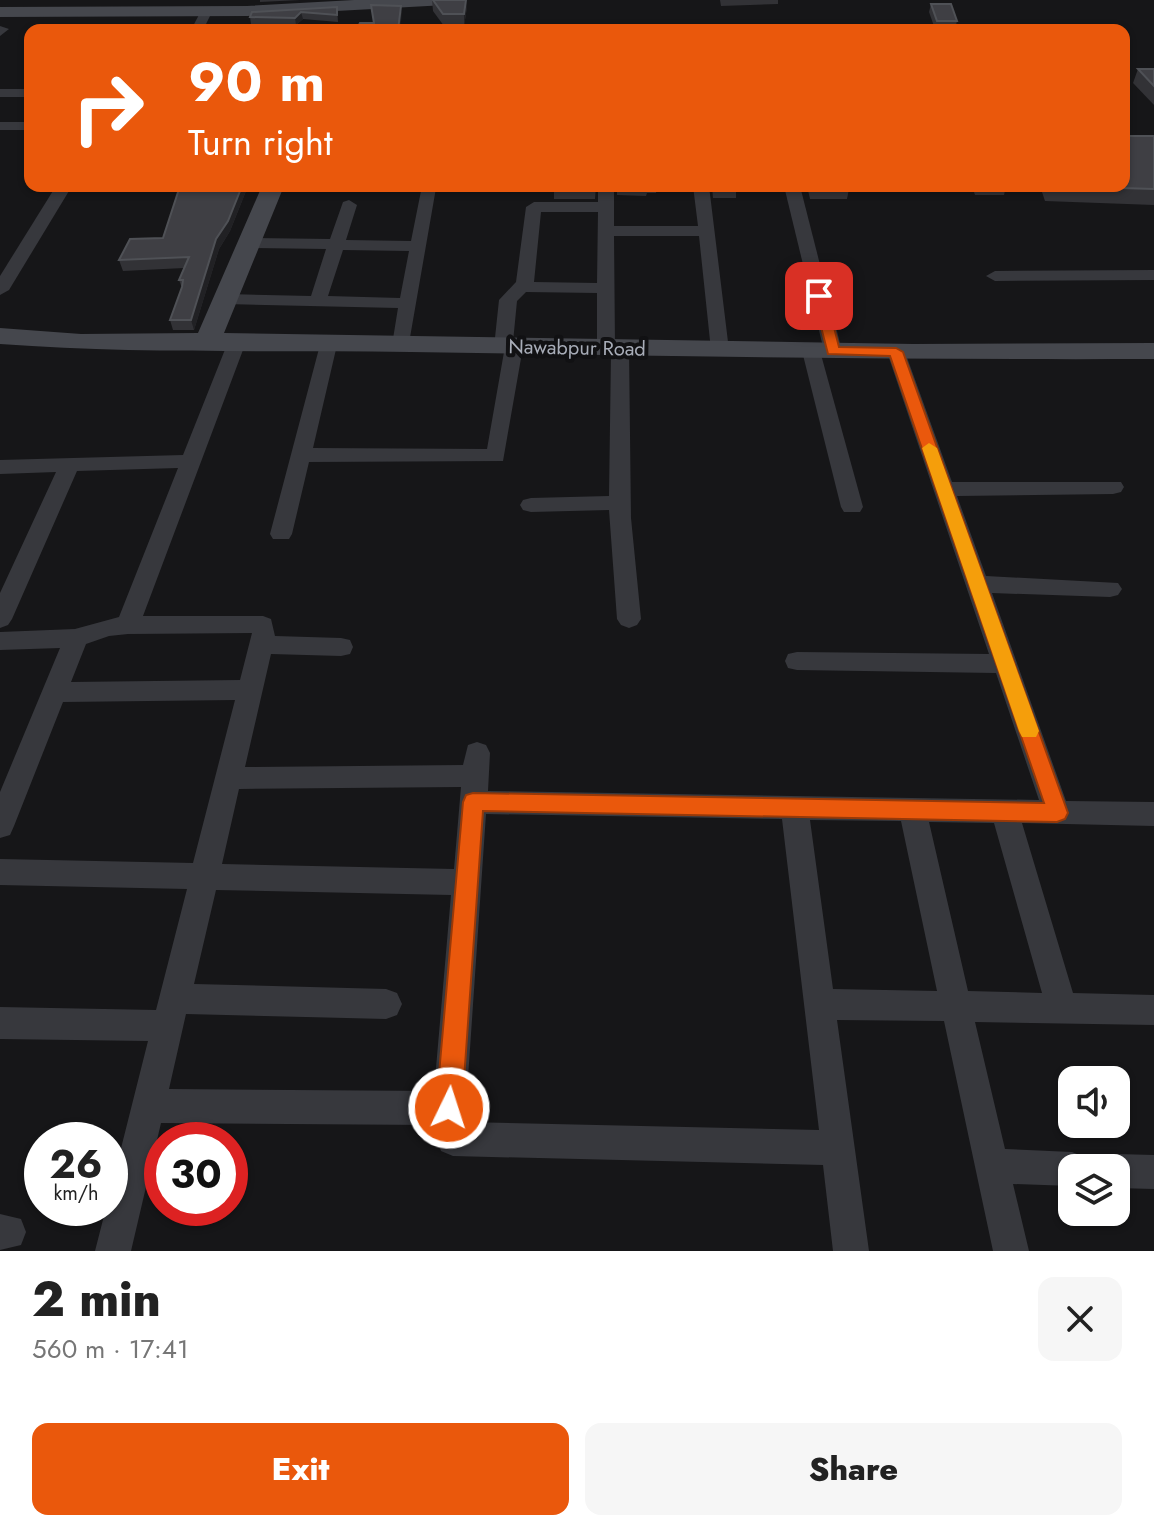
<!DOCTYPE html>
<html lang="en">
<head>
<meta charset="utf-8">
<style>
	body { margin:0; font-family:Jost,sans-serif; background:#f6f6f6; color:#222; height:100vh; display:flex; flex-direction:column; font-size:30px; white-space:nowrap }
	* { box-sizing:border-box; margin:0 }
	p { font-size:26px; color:#767676 }
	.icon { flex:none; width:44px; height:44px; fill:none; stroke:currentColor; stroke-width:2; stroke-linecap:round; stroke-linejoin:round }
	.map { position:relative; height:1251px; overflow:hidden }
	.panel { display:flex; flex-direction:column; background:#fff; flex:1 }
	.panel>* { flex:none }
	.hud { position:absolute; left:24px; top:24px; width:1106px; height:168px; border-radius:16px; box-shadow:0 2px 6px #0004; background:#ea580c; color:#fff; overflow:hidden }
	.buttons { position:absolute; left:1058px; top:1066px; display:grid; gap:16px }
	.buttons a { display:grid; place-items:center; width:72px; height:72px; border-radius:16px; background:#fff; box-shadow:0 2px 6px #0004; font-size:40px }
	.speed { position:absolute; left:24px; top:1122px; display:flex; gap:16px; font-size:40px; font-weight:700; text-align:center }
	.speed>* { display:grid; place-content:center; width:104px; height:104px; border-radius:50%; background:#fff; box-shadow:0 2px 6px #0004; line-height:1 }
	.speed small { font-size:20px; font-weight:400 }
	.speed .limit { border:12px solid #d22; background:#fff; color:#111 }
	.pin { position:absolute; display:grid; place-items:center; width:68px; height:68px; color:#fff; margin:-34px; border-radius:16px; box-shadow:0 4px 12px #0006 }
	.me { position:absolute; width:88px; margin:-44px; rotate:4deg; stroke-linejoin:round; filter:drop-shadow(0 0 6px #0008) }
	.turn { display:flex; align-items:center; gap:28px; height:168px; padding:0 32px; font-size:36px }
	.turn .icon { width:104px; height:104px; stroke-width:2.5 }
	.turn b { display:block; font-size:56px; line-height:68px }
	.round { display:grid; place-items:center; flex:none; width:84px; height:84px; border-radius:16px; background:#f6f6f6 }
	.overview { display:flex; align-items:center; justify-content:space-between; height:136px; padding:0 32px }
	h1 { font-size:48px; font-weight:800; line-height:60px }
	.action { display:flex; gap:16px; margin-top:auto; padding:16px 32px }
	.action a { flex:1; height:92px; border-radius:16px; background:#ea580c; color:#fff; font-size:32px; font-weight:800; line-height:92px; text-align:center }
	.action a+a { background:#f6f6f6; color:#222 }
	.map>svg:first-child { display:block }
</style>
</head>
<body>
<div class="map">
<svg width="1154" height="1251" viewBox="0 0 1154 1251">
	<rect width="100%" height="100%" fill="#161618"/>
	<g fill="none" stroke-linecap="round" stroke-linejoin="round">
		<g fill="#37383d" fill-rule="evenodd">
			<polygon points="206,8 212,12 203,30 191,30 202,9"/>
			<polygon points="0,26 9,29 0,36"/>
			<rect x="0" y="89" width="30" height="8"/>
			<rect x="0" y="122" width="30" height="8"/>
			<polygon points="56,186 72,186 9,290 0,295 0,276"/>
			<path d="M422 186 436 188 408 349 401 351 392 345 398 308 226 304 217 299 226 294 311 296 326 249 248 248 240 243 248 238 330 239 343 202 349 200 357 205 346 240 411 241ZM343 250 409 251 400 298 328 296Z"/>
			<path d="M598 186H614V226H698L693 186H709L729 350 720 356 711 350 699 236H614L615 345H627L629 349 631 518 641 619 637 625 629 628 621 625 617 619 609 510 531 512 523 510 520 505 523 500 531 498 609 496 611 353H599L597 349V293L526 292 517 301 513 342 523 347 503 461 309 462 292 534 289 539H273L270 534 321 341 328 339 337 345 313 448 487 449 504 352 494 347 499 300 516 282 526 207 534 202H598ZM541 212H598L597 283 534 282Z"/>
			<polygon points="784,186 800,186 842,351 840,355 826,355 824,351"/>
			<polygon points="1154,270 1154,280 995,281 986,276 995,271"/>
			<path d="M237 336 246 342 143 616H263L271 619 275 636 341 638 350 640 353 647 350 654 341 656 271 654 245 767 463 765 468 745 477 742 486 745 490 753 488 791 1039 800 996 673 797 670 788 668 785 661 788 654 797 652 989 654 887 352 889 348H903L905 352 952 482H1121L1124 487 1121 492 1113 494 957 496 986 576 1118 583 1122 589 1118 595 1110 597 992 593 1066 801 1154 802V826L1022 823 1073 993 1154 995V1025L975 1022 1005 1149 1072 1152 1084 1157 1089 1168H1072V1186L1013 1184 1029 1251H993L944 1021 837 1020 869 1251H833L823 1165 453 1156 441 1151 431 1125 161 1123 131 1251H95L106 1208H110V1192L148 1041 0 1039V1007L156 1010 187 889 0 885V859L193 863 235 700 63 702 14 826 10 835 0 838V792L60 648 0 650V632L75 629 119 617 178 468 77 471 12 619 8 625 0 628V593L56 472 0 474V460L183 455 228 342ZM252 633 240 680 71 682 86 644 109 636 128 634ZM461 787 454 869 222 864 239 789ZM486 814 782 819 819 1130 465 1122ZM810 820 901 821 937 991 833 989ZM929 822 994 823 1042 993 968 991ZM216 890 451 895 434 1091 169 1089 186 1014 386 1019 397 1015 402 1004 397 993 386 989 194 984Z"/>
			<polygon points="811,345 820,351 863,507 860,512 844,512 841,507 802,351"/>
			<polygon points="1116,1154 1154,1155 1154,1189 1116,1188 1116,1168 1100,1168 1104,1159"/>
			<polygon points="0,1214 21,1219 26,1232 21,1245 0,1250"/>
		</g>
		<g fill="#45474d" fill-rule="evenodd">
			<polygon points="354,0 454,0 446,5 247,16 0,17 0,7 247,6"/>
			<path d="M262 186H284L224 333 913 344 1154 343V359C906 360 659 356 411 352 274 350 136 354 0 344V328L81 334 198 333Z"/>
		</g>
	</g>
	<g fill="#323236">
		<polygon points="260,0 300,0 260,2"/>
		<polygon points="432,0 467,7 464,26 444,26 433,11"/>
		<polygon points="720,0 778,0 778,4 721,6"/>
		<polygon points="931,4 957,21 955,29 935,29 929,12"/>
		<polygon points="337,7 338,22 303,19 296,25 251,24 250,17"/>
		<polygon points="1138,69 1154,69 1154,105 1133,83"/>
		<polygon points="1154,136 1154,205 1045,201 1040,186 1124,186"/>
		<polygon points="180,186 248,186 230,231 219,249 194,330 173,330 170,320 182,288 179,280 184,268 123,271 119,260 163,238"/>
		<polygon points="554,186 596,186 595,199 554,199"/>
		<polygon points="617,186 657,186 656,193 647,193 646,196 617,195"/>
		<polygon points="712,186 736,186 736,198 713,198"/>
		<polygon points="807,186 848,186 849,189 847,199 810,199"/>
		<polygon points="972,186 1006,186 1004,195 975,195"/>
	</g>
	<g fill="#212124">
		<polygon points="466,0 467,7 464,26 464,14"/>
		<polygon points="401,6 402,13 400,30 398,30"/>
		<polygon points="301,12 303,19 296,25 295,18"/>
		<polygon points="242,186 248,186 230,231 219,249 194,330 191,320 216,239"/>
	</g>
	<g fill="#3f3f44" stroke="#4f5156" stroke-width="2">
		<polygon points="433,0 466,0 464,14 443,14"/>
		<polygon points="931,4 951,4 957,21 937,21"/>
		<polygon points="371,5 401,6 398,30 356,30 360,23 374,23"/>
		<polygon points="337,7 337,15 301,12 295,18 250,17 252,12"/>
		<polygon points="1138,69 1154,69 1154,86"/>
		<polygon points="1124,136 1154,136 1154,189 1054,186 1124,186"/>
		<polygon points="180,186 242,186 228,221 216,239 191,320 170,320 182,287 183,280 179,280 189,257 119,260 130,239 163,238"/>
		<polygon points="714,186 736,186 737,189 714,188"/>
		<polygon points="810,186 848,186 849,189 811,190"/>
	</g>
	<polygon fill="#ea580c" stroke="#983908" stroke-width="2" points="819,292 826,296 839,347 896,348 903,352 1068,813 1065,819 1057,822 483,811 462,1108 458,1117 449,1120 440,1117 436,1108 463,802 466,795 473,793 1044,803 890,356 828,354 813,296"/>
	<polygon fill="#f59e0b" points="929,443 937,448 1039,731 1036,737 1022,737 1019,731 922,448"/>
	<g text-anchor="middle" dominant-baseline="central" stroke-width="8" stroke-linejoin="round" paint-order="stroke">
		<g font-size="20" fill="#a8adb8" stroke="#111113">
			<text transform="translate(577 348) rotate(1)">Nawabpur Road</text>
		</g>
	</g>
</svg>
<div class="buttons">
<a><svg class="icon" aria-label="sound" viewBox="0 0 24 24"><path d="M4 9h4l5-4v14l-5-4H4zM17 9q2 3 0 6"/></svg></a>
<a><svg class="icon" aria-label="layers" viewBox="0 0 24 24"><path d="M12 4l9 5-9 5-9-5zM3 14l9 5 9-5"/></svg></a>
</div>
<div class="speed"><div>26<small>km/h</small></div><div class="limit">30</div></div>
<div class="pin" style="left:819px;top:296px;background:#d93025"><svg class="icon" aria-label="arrive" viewBox="0 0 24 24"><path d="M6 21V4h12l-3 4 3 4H6"/></svg></div>
<svg class="me" style="left:449px;top:1108px" viewBox="-20 -20 40 40"><circle r="17" fill="#ea580c" stroke="#fff" stroke-width="3"/><path d="M0-11L8 9 0 5-8 9z" fill="#fff"/></svg>
<div class="hud">
<div class="turn"><svg class="icon" aria-label="right" viewBox="0 0 24 24"><path d="M7 20v-9h11M14 6l5 5-5 5"/></svg><div><b>90 m</b>Turn right</div></div>
</div>
</div>
<section class="panel">
<div class="overview"><div><h1>2 min</h1><p>560 m · 17:41</p></div><a class="round"><svg class="icon" aria-label="close" viewBox="0 0 24 24"><path d="M6 6l12 12M18 6L6 18"/></svg></a></div>
<div class="action"><a>Exit</a><a>Share</a></div>
</section>
</body>
</html>
